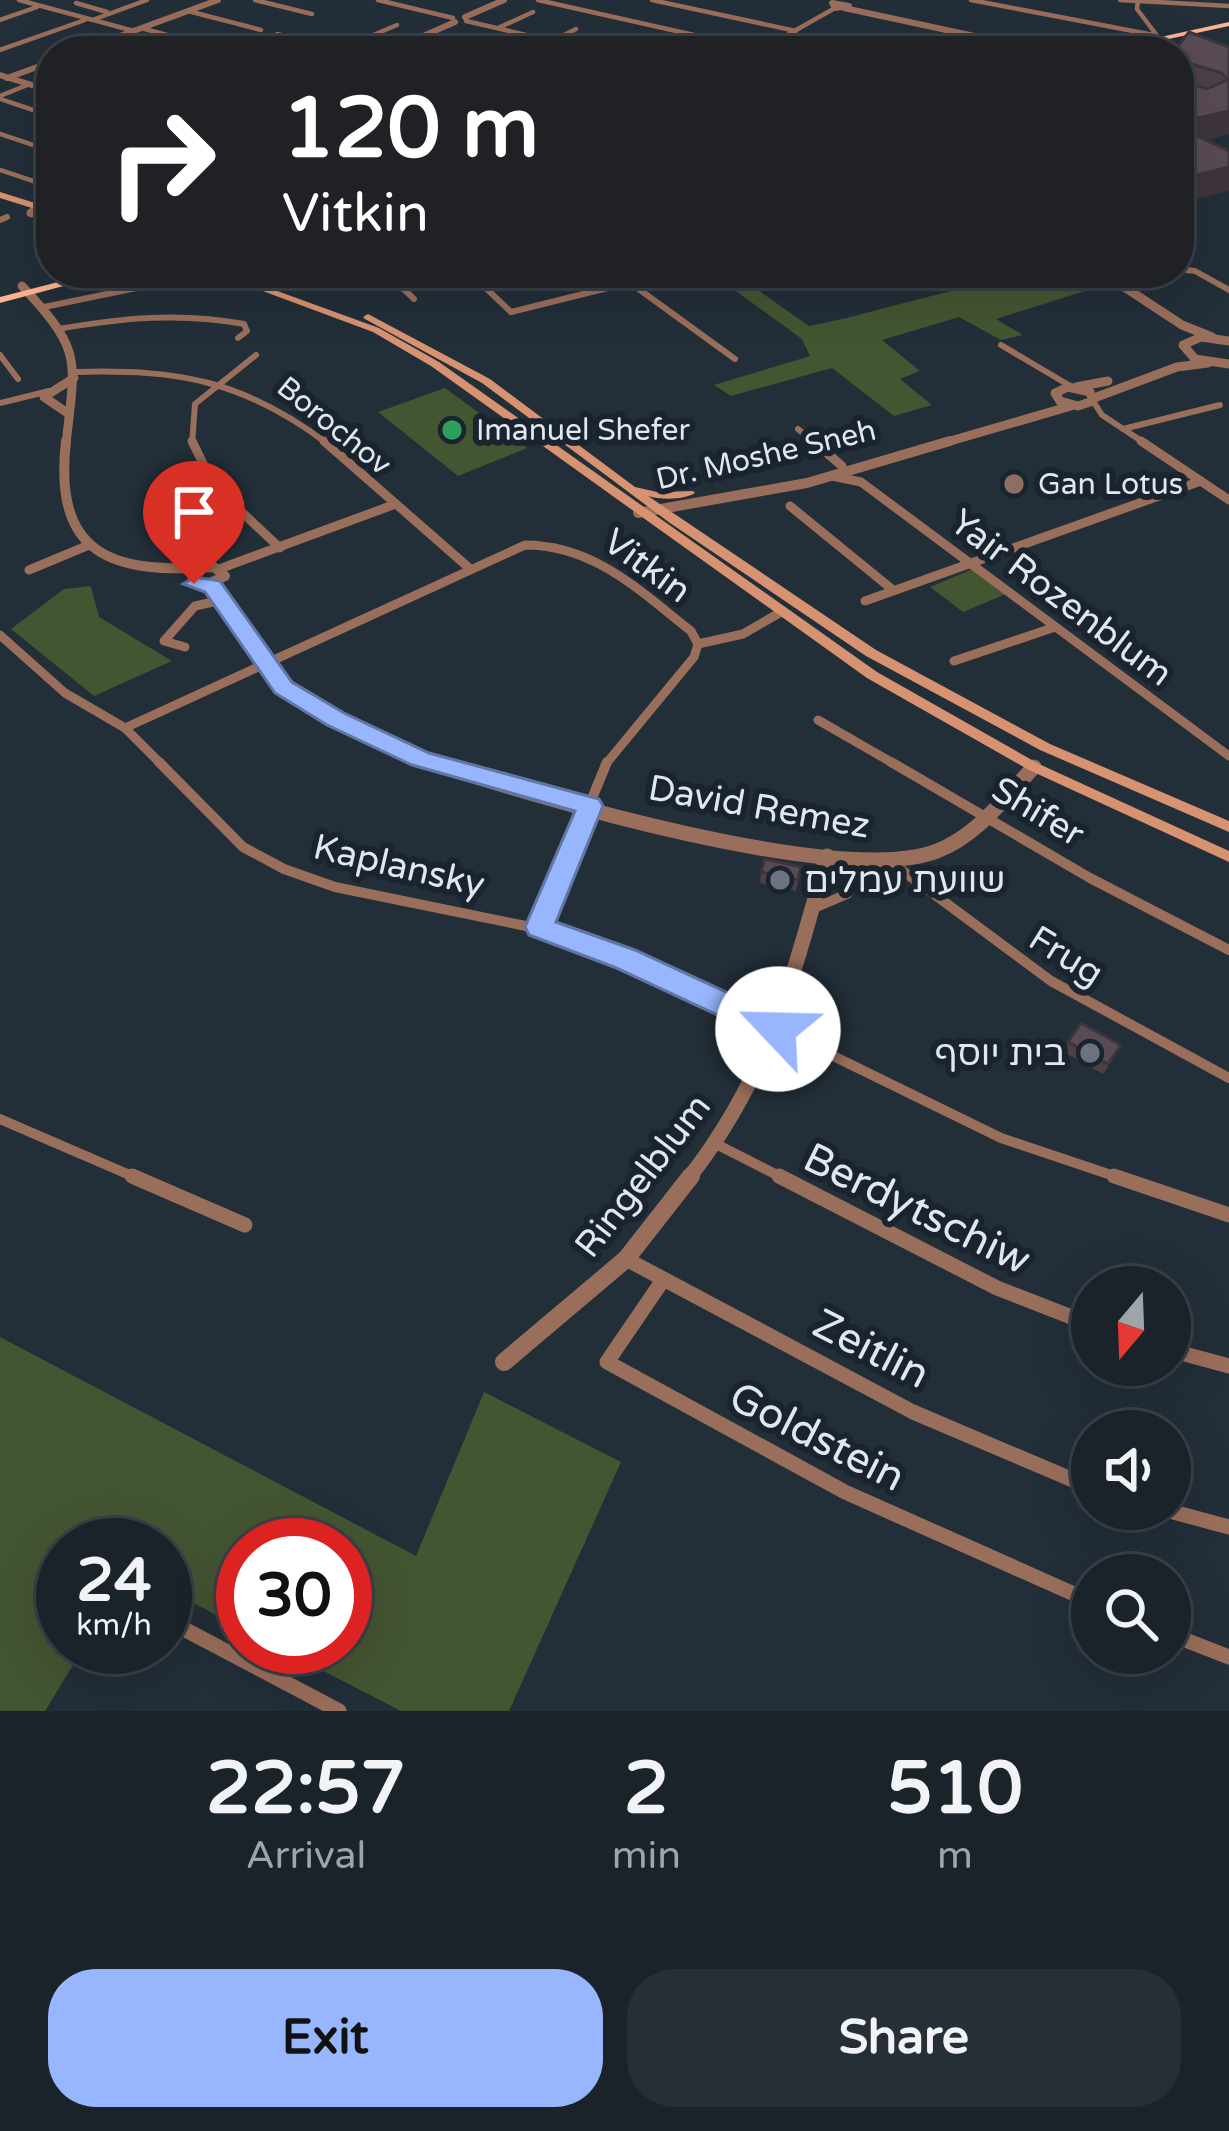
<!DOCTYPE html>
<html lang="en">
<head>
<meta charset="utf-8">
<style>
	body { margin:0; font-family:"Varela Round","Noto Sans Hebrew",sans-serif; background:#272f36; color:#f1f3f6; height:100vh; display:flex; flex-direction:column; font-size:45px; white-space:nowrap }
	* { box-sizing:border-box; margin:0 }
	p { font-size:39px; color:#9fa4a8 }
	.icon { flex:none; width:66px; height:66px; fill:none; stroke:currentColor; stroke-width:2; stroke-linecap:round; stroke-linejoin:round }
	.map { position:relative; height:1711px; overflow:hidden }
	.side { display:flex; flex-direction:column; background:#1a222a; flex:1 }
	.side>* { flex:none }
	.hud { position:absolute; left:36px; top:36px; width:1158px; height:252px; border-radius:48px; box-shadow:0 12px 48px #0002,0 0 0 3px #383f47; background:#202124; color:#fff; overflow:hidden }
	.needle { width:78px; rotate:199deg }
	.controls { position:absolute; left:1071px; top:1266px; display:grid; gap:24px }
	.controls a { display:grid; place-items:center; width:120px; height:120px; border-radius:50%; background:#1a222a; box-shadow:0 12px 48px #0002,0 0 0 3px #383f47; font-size:60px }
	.speed { position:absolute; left:36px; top:1518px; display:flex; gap:24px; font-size:60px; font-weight:700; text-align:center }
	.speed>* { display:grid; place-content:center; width:156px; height:156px; border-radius:50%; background:#1a222a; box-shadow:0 12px 48px #0002,0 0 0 3px #383f47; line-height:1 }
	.speed small { font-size:30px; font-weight:400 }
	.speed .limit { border:18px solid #d22; background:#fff; color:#111 }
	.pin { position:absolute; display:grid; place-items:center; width:102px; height:102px; color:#fff; margin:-123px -51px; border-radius:50% 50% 50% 0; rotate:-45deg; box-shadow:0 0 12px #0007 }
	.pin .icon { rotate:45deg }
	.me { position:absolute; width:132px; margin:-66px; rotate:294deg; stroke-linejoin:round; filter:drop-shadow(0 0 9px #0008) }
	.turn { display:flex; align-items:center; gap:42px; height:252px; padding:0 48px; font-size:54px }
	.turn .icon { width:156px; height:156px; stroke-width:2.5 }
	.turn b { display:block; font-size:84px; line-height:102px }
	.eta { display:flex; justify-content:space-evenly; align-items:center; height:204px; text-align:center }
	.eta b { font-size:72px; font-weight:700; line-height:84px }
	.primary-button { display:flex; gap:24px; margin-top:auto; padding:24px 48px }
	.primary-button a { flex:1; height:138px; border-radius:48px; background:#97b6fd; color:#111; font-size:48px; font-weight:700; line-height:138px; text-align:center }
	.primary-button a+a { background:#272f36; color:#f1f3f6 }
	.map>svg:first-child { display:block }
</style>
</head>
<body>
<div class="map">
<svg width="1229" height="1711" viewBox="0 0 1229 1711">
	<rect width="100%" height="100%" fill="#222e38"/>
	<g fill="#445532">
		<path d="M711 273H774L745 281 809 326C878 315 1056 250 1110 283L996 319 1023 335 1001 340 959 317 882 340 920 371 900 379 932 405 894 416 832 368 731 396 714 385 810 356 802 339Z"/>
		<polygon points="445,388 527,448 458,476 378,412"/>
		<polygon points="973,569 1006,594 963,612 930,587"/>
		<polygon points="91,586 99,617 172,661 94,696 11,629 64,589"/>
		<polygon points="0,1337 416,1556 484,1392 621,1462 509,1711 401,1711 277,1647 345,1647 345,1545 243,1545 243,1629 165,1588 165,1545 63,1545 63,1647 84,1647 45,1711 0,1711"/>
	</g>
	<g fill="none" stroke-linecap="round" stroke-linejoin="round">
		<g stroke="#996e5a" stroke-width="4.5">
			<polyline points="19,0 134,31"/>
			<polyline points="255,0 312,14"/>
			<polyline points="378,0 453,18"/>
			<polyline points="538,0 761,50"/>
			<polyline points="652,0 796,31"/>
			<polyline points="971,0 1154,35"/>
			<polyline points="1120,0 1229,6"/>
			<polyline points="1138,0 1137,9 1158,37"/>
			<polyline points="76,3 107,12"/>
			<polyline points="188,11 261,30"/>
			<polyline points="95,19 147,0"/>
			<polyline points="0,20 37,7"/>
			<polyline points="466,21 596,51"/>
			<polyline points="141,28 226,51"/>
			<polyline points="498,28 533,12"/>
			<polyline points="277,34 343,51"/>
			<polyline points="785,37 850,51"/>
			<polyline points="552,41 576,29"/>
			<polyline points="0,50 85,20"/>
			<polyline points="338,50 397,25"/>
			<polyline points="673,51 678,48"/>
			<polyline points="759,51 835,8"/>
			<polyline points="0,96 30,84"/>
			<polyline points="0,99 51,116"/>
			<polyline points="0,134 51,151"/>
			<polyline points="0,170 51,187"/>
		</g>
		<g stroke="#996e5a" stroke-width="6">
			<polyline points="0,220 7,217"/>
			<polyline points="1179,269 1195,271 1229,290"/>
			<polyline points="306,273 311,278 333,273"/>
			<polyline points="387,273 414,299"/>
			<polyline points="470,273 511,312 668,273"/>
			<polyline points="629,282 735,359"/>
			<polyline points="44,307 141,287"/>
			<path d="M58 329C121 318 181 312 244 324L247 331 238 338"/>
			<polyline points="1001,345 1072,387"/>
			<polyline points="0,355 18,379"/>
			<path d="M76 372C180 369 244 381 328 444"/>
			<polyline points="1093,401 1102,415 1146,444"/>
			<polyline points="0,403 49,391"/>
			<polyline points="798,429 816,444"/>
			<polyline points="1123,429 1220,405"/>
			<polyline points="192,444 195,404 256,355"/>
		</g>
		<g stroke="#996e5a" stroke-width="9">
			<polyline points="192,441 214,486 280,548"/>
			<polyline points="324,441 468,567"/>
			<polyline points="813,441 842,466"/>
			<polyline points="1141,441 1229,500"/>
			<polyline points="832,476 861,482 1229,756"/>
			<polyline points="790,506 893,590"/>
			<polyline points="219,569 393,505"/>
			<polyline points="29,570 89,545"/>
			<polyline points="865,601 1201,481"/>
			<polyline points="0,635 65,693 125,728 162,765"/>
			<polyline points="698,644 743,634 781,612"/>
			<polyline points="185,647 164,641 195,606 222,600"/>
			<polyline points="954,661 1055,627"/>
			<polyline points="818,720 896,765"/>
			<path d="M125 728 525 545C594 545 640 591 691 631L698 644 694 657 605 765"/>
		</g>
		<g stroke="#996e5a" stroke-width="10">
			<polyline points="159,762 243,847 284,869 335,887 565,934 778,1029 1001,1138 1123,1179"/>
			<polyline points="891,762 1090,878 1229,950"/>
			<polyline points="888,860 1051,981 1229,1078"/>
			<polyline points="812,909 847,894 860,859"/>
			<polyline points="539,927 607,762"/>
			<polyline points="0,1119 139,1179"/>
			<polyline points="716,1144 785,1179"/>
		</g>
		<g stroke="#996e5a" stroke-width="15">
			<polyline points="132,1176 245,1225"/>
			<polyline points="779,1176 997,1288 1092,1325"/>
			<polyline points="1114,1176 1229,1215"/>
			<polyline points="626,1259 913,1412 1092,1488"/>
			<polyline points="663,1280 607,1362 845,1492 1092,1602"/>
			<polyline points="1170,1350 1229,1366"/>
			<polyline points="1162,1509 1229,1527"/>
			<polyline points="184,1629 339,1711"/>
			<polyline points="1170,1634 1229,1657"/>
		</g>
		<g stroke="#996e5a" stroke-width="6">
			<polygon points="832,3 849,6 835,8"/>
			<polyline points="844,8 1044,51"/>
			<polyline points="465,17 504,0"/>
			<polyline points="79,51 218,0"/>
			<polyline points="389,51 455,22"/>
			<polyline points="0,75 51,91"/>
			<polyline points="7,78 51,62"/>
		</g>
		<g stroke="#996e5a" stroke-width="9">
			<polyline points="31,213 51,201"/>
			<polyline points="1103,273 1182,325 1212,337"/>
			<path d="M22 286C84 352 75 360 66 444"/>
			<polyline points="1229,341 1201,337 1183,345 1195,359 1229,364"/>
			<polygon points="1068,387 1090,392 1093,401 1078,406 1060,401 1055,393"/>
			<polyline points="1076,387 1108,381"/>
			<polyline points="1094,398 1177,367 1208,363"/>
			<polyline points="69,414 44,397 74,378"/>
			<polyline points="940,444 1071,406"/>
		</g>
		<g stroke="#996e5a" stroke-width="10">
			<path d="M66 441C53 556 112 574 214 567L225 576 202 587 192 581 194 574"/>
			<polyline points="638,513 807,483 950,441"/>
			<path d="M213 586C232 615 246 647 269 672 310 720 382 746 440 765"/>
		</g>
		<g stroke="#996e5a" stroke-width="15">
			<path d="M431 762C534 797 840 888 937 851 977 836 1005 797 1034 767"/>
			<path d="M688 1179C769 1076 792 979 827 856"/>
		</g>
		<polyline stroke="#996e5a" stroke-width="18" points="504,1362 626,1259 691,1176"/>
		<g fill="#d79271" fill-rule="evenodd">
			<polygon points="0,192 51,208 51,214 0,198"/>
			<polygon points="214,273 228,273 379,328 439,362 877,672 1039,764 1229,851 1229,862 1029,770 867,678 431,366 373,332"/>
			<path d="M368 314 490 379 635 487 657 492 693 491 695 493C684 500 661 500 648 496L876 650 1050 744 1229 821V832L1040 750 866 656 670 523 482 383 365 319 363 317Z"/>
		</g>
		<g fill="#fbb392" fill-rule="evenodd">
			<polygon points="1229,22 1229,26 1113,51 1097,51"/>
			<polygon points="1040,47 1045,51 1036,51"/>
			<polygon points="93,273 112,273 0,303 0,297"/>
		</g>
	</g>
	<g fill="#4d4049">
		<polygon points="1229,47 1229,134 1206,140 1181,203 1179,203 1179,51"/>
		<polygon points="801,867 796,891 760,883 761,872"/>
		<polygon points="1068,1042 1116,1055 1103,1074 1064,1052"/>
	</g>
	<g fill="#3e343c">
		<polygon points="1188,63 1181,87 1179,69"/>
		<polygon points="1229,111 1229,134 1187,144 1194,119"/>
		<polygon points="1229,167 1229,191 1181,203 1188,177"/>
	</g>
	<g fill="#594b55" stroke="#3e343c" stroke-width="3">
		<polygon points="1189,32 1229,47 1229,111 1194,119 1179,111 1179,70 1181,80 1207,89 1227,80 1222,73 1188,63 1179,69 1179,51 1174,51"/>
		<polygon points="1183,129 1229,151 1229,167 1188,177 1179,173 1179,130"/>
		<polygon points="765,859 801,867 798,880 761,872"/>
		<polygon points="1081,1023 1121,1045 1108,1064 1068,1042"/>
	</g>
	<polygon fill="#97b6fd" stroke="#6276a4" stroke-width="3" points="194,577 220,581 292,682 344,713 429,753 599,799 603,806 556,922 635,950 789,1021 793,1029 789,1038 767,1038 614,967 529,935 525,927 575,811 412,765 327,725 275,693 205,592 183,584"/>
	<circle fill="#2e9e5b" stroke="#19242e" stroke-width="4.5" cx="452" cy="430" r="12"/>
	<circle fill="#8d6e63" stroke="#19242e" stroke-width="4.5" cx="1014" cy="484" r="12"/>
	<g fill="#6b7280" stroke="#19242e" stroke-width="4.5">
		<circle cx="780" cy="880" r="12"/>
		<circle cx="1090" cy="1053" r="12"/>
	</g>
	<g text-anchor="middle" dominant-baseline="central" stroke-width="12" stroke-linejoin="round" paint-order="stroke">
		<g font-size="30" fill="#e0e7ee" stroke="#19242e">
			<text transform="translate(334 426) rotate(39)">Borochov</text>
			<text transform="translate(766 455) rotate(-13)">Dr. Moshe Sneh</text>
		</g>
		<g font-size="30" fill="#e0e7ee" stroke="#19242e" text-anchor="start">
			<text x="476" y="430">Imanuel Shefer</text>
			<text x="1038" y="484">Gan Lotus</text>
		</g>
		<g font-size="36" fill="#e0e7ee" stroke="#19242e">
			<text transform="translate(647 566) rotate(36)">Vitkin</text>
			<text transform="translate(1061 598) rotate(37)">Yair Rozenblum</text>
			<text transform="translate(759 807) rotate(10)">David Remez</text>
			<text transform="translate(1038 812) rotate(31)">Shifer</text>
			<text transform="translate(399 866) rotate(13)">Kaplansky</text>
			<text transform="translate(1066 956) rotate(32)">Frug</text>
			<text transform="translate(643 1176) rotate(-52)">Ringelblum</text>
		</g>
		<g font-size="36" fill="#e0e7ee" stroke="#19242e" text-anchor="start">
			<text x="804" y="880">שוועת עמלים</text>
			<text x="1066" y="1053" text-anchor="end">בית יוסף</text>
		</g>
		<g font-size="42" fill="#e0e7ee" stroke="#19242e">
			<text transform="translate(917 1209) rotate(26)">Berdytschiw</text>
			<text transform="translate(871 1349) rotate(27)">Zeitlin</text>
			<text transform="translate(817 1437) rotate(27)">Goldstein</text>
		</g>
	</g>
</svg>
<div class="controls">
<a><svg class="needle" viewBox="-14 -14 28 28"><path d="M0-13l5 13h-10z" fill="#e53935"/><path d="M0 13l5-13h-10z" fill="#9fa4a8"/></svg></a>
<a><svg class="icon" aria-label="sound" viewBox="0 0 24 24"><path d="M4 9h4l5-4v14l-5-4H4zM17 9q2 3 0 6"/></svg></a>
<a><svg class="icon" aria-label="search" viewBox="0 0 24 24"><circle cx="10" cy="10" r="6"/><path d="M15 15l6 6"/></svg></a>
</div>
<div class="speed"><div>24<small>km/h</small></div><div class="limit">30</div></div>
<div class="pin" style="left:194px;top:584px;background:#d93025"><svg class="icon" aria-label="arrive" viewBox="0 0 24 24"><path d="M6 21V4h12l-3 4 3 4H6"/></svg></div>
<svg class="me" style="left:778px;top:1029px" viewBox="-20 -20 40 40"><circle r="19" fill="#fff"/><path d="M0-13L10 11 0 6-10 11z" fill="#97b6fd"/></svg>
<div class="hud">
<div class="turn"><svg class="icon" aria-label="right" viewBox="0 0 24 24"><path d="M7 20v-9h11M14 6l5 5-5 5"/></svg><div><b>120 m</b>Vitkin</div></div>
</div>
</div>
<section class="side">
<div class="eta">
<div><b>22:57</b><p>Arrival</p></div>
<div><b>2</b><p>min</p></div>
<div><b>510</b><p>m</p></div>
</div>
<div class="primary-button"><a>Exit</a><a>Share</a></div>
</section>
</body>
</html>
